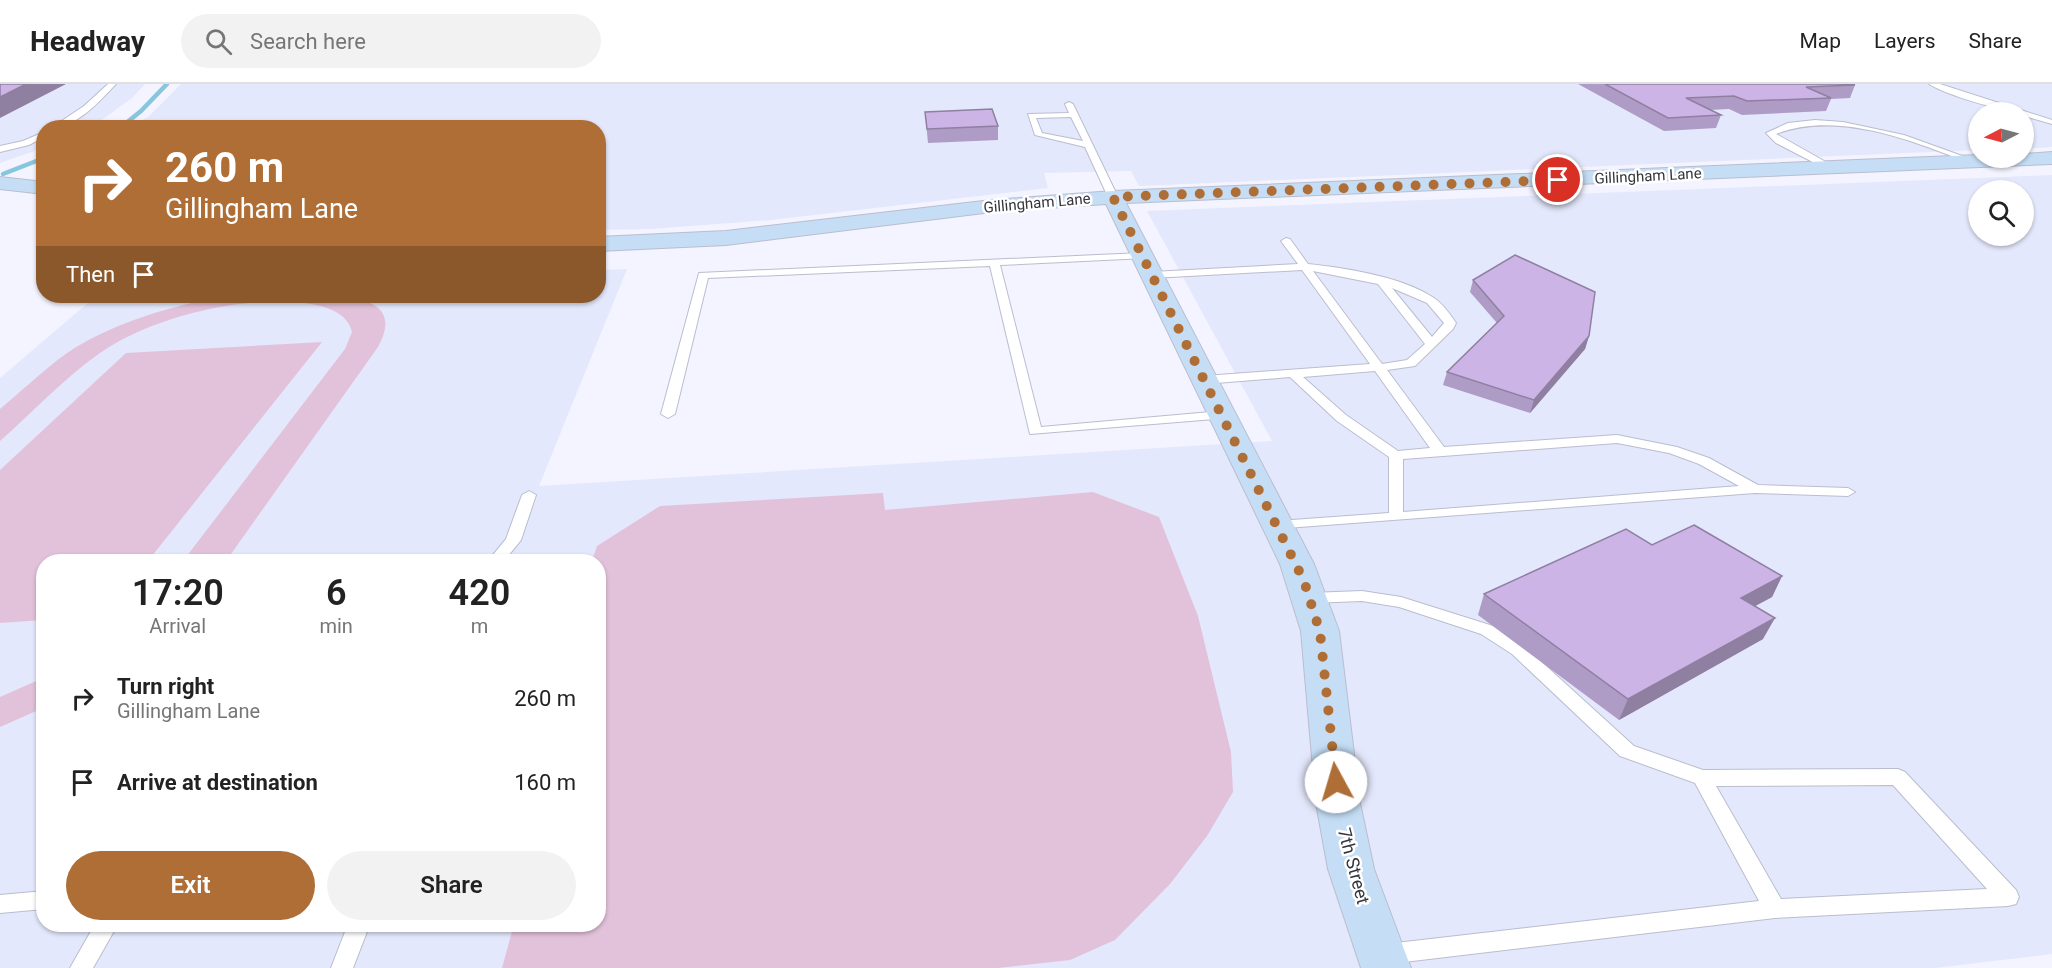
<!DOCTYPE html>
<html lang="en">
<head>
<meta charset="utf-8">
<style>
	body { margin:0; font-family:Roboto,sans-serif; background:#f2f2f2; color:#222; height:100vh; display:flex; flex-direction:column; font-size:22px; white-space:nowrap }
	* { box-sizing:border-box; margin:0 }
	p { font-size:20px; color:#767676 }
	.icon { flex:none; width:33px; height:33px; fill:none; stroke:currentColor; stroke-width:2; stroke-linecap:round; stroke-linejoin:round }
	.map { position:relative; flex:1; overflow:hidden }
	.drawer { position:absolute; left:36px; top:470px; width:570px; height:378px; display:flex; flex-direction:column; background:#fff; border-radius:24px; box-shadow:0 2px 4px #0004 }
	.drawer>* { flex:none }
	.hud { position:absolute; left:36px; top:36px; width:570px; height:183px; border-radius:24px; box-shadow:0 2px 4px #0004; background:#ae6e36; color:#fff; overflow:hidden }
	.needle { width:39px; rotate:264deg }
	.buttons { position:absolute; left:1968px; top:18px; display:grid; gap:12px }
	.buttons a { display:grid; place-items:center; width:66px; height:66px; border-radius:50%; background:#fff; box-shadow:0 2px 4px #0004; font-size:30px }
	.pin { position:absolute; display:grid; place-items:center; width:51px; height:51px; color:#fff; margin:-26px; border:3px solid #fff; border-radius:50%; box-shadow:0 2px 6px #0007 }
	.me { position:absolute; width:66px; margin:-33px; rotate:354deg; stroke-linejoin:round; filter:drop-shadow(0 0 4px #0008) }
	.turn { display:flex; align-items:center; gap:21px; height:126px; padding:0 30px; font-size:27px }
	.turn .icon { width:78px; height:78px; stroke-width:2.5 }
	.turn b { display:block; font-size:42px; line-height:51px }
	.then { display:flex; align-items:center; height:57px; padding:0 30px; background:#0003; gap:12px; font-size:22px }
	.eta { display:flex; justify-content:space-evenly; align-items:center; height:102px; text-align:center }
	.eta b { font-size:36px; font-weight:600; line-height:42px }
	.cta { display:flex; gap:12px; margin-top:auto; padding:12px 30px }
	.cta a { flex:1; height:69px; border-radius:36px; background:#ae6e36; color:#fff; font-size:24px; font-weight:600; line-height:69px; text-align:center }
	.cta a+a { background:#f2f2f2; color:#222 }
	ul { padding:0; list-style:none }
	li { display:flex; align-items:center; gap:18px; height:84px; padding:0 30px }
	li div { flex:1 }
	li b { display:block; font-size:22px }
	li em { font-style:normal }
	header { display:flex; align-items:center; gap:36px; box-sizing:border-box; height:84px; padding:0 30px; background:#fff; border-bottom:2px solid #e0e0e0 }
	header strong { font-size:28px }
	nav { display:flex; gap:33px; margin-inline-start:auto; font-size:21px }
	.search { width:420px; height:54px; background:#f2f2f2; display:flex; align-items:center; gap:15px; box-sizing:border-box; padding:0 21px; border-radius:33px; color:#767676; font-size:22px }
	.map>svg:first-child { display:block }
</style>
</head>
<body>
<header>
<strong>Headway</strong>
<div class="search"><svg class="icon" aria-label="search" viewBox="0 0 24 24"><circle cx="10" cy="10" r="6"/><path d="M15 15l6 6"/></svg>Search here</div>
<nav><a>Map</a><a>Layers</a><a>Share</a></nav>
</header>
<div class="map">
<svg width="2052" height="884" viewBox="0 0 2052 884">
	<rect width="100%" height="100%" fill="#f3f4ff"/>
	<g fill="#e4e8fc" fill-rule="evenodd">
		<polygon points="0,0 145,0 132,14 92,43 44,44 43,64 0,79"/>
		<polygon points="181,0 2052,0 2052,63 2024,65 2024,28 1978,28 1978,66 1139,102 1131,87 1044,89 1048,104 771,136 651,145 599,146 598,44 130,44 149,32"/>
		<path d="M2052 91V870L1935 884H0V294L96 212H598L599 186 627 185 539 402 1272 357 1147 127ZM1978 106H2024V152H1978ZM44 477H598V840H44Z"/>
	</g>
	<g fill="#e2c2da">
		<path d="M226 212C250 211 273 212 297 212 329 212 410 205 378 263L226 477H183L345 265 352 248C347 227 324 222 305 219 243 211 151 233 100 269 64 294 33 328 0 357V325C22 307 43 286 67 269 114 238 171 222 226 212Z"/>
		<polygon points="322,258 148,477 44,477 43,536 0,539 0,386 126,269"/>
		<polygon points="1093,408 1159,433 1198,532 1231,668 1233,708 1207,752 1170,800 1115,856 1070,876 998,884 502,884 514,840 598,840 598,477 592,477 597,462 660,422 883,409 885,426"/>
		<polygon points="43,594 43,624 0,643 0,613"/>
	</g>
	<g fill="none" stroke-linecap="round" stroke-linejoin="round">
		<g stroke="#87c6dc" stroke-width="4.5">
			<polyline points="120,44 141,27 167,0"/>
			<polyline points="3,90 44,74"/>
		</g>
		<g stroke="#babdce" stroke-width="2">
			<g id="lane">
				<path d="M108 0H116C100 17 76 44 51 44L84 22Z"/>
				<path d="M1929 0H1940L2052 36V40L2024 32V28C2003 28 1946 11 1929 0Z"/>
				<path d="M1069 18 1073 20 1118 113 1116 115 1108 113 1085 63 1035 51 1028 30 1069 29 1065 20ZM1071 33 1083 57 1042 49 1036 34Z"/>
				<path d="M1815 36 1843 38 1904 51 1979 78 1972 80C1913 57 1838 26 1776 50L1833 82 1834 84 1830 87 1776 59 1766 49 1788 39Z"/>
				<polygon points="44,48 44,53 29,61 0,68 0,62 23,57"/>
				<path d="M1286 154 1290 155 1308 180C1346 184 1403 193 1434 214 1443 220 1450 230 1456 239L1453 245 1415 282 1387 286 1444 363 1617 351 1677 363 1709 374 1758 401 1848 404 1855 408 1848 412 1755 409 1273 445 1270 442 1273 439 1278 437 1389 429V373L1337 337 1290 293 1204 300 1198 296 1204 292 1370 280 1302 186 1152 194 1147 191 1152 188 1298 180 1281 157ZM1313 187 1378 200 1425 260 1407 276 1382 280ZM1392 204 1427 219 1444 239 1432 253ZM1375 287 1430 364 1398 367 1346 331 1303 293ZM1617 359 1669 369 1699 380 1739 402 1403 428V375Z"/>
				<polygon points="1142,169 1147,172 1146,174 1000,181 1041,343 1222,327 1227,328 1229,331 1227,334 1030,350 990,182 708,194 675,330 668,334 661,330 699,189"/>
				<polygon points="529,407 536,411 521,456 504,477 488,477 506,455 522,411"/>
				<path d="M1362 507 1401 513 1493 542 1524 562 1634 662 1703 686 1898 685 1905 688 2016 806 2019 813 2016 820 2008 822 1775 834 1387 880 1379 877 1376 870 1379 863 1387 860 1759 817 1695 699 1620 672 1512 570 1481 550 1399 523 1362 517 1310 519 1304 518 1302 514 1304 510 1310 509ZM1893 701 1987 805 1781 815 1716 702Z"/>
				<polygon points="44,807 44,825 0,829 0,811"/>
				<polygon points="95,840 118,840 93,884 70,884"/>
				<polygon points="348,840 370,840 353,884 331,884"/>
			</g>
		</g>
		<g stroke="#babdce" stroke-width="2">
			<g id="secondary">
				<polygon points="2052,68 2052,80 1126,119 1314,480 1339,547 1360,719 1374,785 1411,884 1361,884 1328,785 1316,719 1301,547 1280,480 1106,120 992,128 726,161 598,167 598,153 726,147 992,116 1113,107 1978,71 1978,74 2024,74 2024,70"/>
				<polygon points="0,93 44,98 44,110 0,105"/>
			</g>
		</g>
		<use href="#lane" fill="#fff" fill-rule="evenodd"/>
		<use href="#secondary" fill="#c5def6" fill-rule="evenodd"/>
	</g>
	<g fill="#af9cc6">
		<polygon points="1578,0 1852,0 1855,1 1850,14 1831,15 1826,27 1742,31 1729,25 1710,26 1721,31 1716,44 1664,47"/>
		<polygon points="925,28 998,42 998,56 928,59"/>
		<polygon points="1473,196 1589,252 1585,265 1530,329 1443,301 1447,288 1497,239 1470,208"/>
		<polygon points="1652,461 1782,492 1772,513 1755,522 1763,555 1619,636 1478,531 1484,510"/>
	</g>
	<g fill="#8f7fa1">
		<polygon points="26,0 66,0 0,34 0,13"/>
		<polygon points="1589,252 1585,265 1530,329 1534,316"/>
		<polygon points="1782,492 1772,513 1731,535 1741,514"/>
		<polygon points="1775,534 1763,555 1619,636 1628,615"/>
	</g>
	<g fill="#ccb5e6" stroke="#8f7fa1" stroke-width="1.5">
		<polygon points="0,0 26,0 0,13"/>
		<polygon points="1605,0 1852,0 1855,1 1806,3 1831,14 1747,17 1734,12 1686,14 1721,31 1668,34"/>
		<polygon points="992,25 998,42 927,45 925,28"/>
		<polygon points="1515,171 1595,208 1589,252 1534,316 1447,288 1504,232 1473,196"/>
		<polygon points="1694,441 1782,492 1741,514 1775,534 1628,615 1484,510 1626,445 1652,461"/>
	</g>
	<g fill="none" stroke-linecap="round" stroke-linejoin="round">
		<polyline stroke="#ae6e36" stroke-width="10" stroke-dasharray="0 18" points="1336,698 1320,548 1304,497 1113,113 1558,96"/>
	</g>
	<g text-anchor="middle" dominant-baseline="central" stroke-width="5" stroke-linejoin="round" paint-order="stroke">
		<g font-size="15" fill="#34353c" stroke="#fff">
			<text transform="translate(1648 92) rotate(-3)">Gillingham Lane</text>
			<text transform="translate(1037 119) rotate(-5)">Gillingham Lane</text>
		</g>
		<g font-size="18" fill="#34353c" stroke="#fff">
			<text transform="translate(1354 782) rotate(75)">7th Street</text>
		</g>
	</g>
</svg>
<div class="buttons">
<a><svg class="needle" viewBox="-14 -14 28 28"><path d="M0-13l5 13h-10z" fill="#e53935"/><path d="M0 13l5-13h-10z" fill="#767676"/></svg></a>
<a><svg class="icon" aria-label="search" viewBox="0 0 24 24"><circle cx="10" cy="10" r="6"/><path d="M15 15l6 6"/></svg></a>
</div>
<div class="pin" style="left:1558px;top:96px;background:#d93025"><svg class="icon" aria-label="arrive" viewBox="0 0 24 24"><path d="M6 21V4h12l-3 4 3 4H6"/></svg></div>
<svg class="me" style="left:1336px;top:698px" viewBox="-20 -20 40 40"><circle r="19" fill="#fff"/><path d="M0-13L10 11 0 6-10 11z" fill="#ae6e36"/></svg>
<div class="hud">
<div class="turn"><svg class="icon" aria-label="right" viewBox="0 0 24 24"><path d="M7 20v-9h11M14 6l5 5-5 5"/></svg><div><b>260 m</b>Gillingham Lane</div></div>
<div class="then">Then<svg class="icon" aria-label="arrive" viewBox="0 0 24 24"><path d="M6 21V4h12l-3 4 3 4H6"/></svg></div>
</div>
<section class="drawer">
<div class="eta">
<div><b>17:20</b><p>Arrival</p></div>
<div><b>6</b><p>min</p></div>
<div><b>420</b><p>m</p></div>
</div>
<ul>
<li><svg class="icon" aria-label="right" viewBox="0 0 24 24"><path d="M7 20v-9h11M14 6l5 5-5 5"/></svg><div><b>Turn right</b><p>Gillingham Lane</p></div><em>260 m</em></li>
<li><svg class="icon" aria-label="arrive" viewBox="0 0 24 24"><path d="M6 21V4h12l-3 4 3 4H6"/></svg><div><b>Arrive at destination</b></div><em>160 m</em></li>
</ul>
<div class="cta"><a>Exit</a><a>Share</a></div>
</section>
</div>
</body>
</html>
